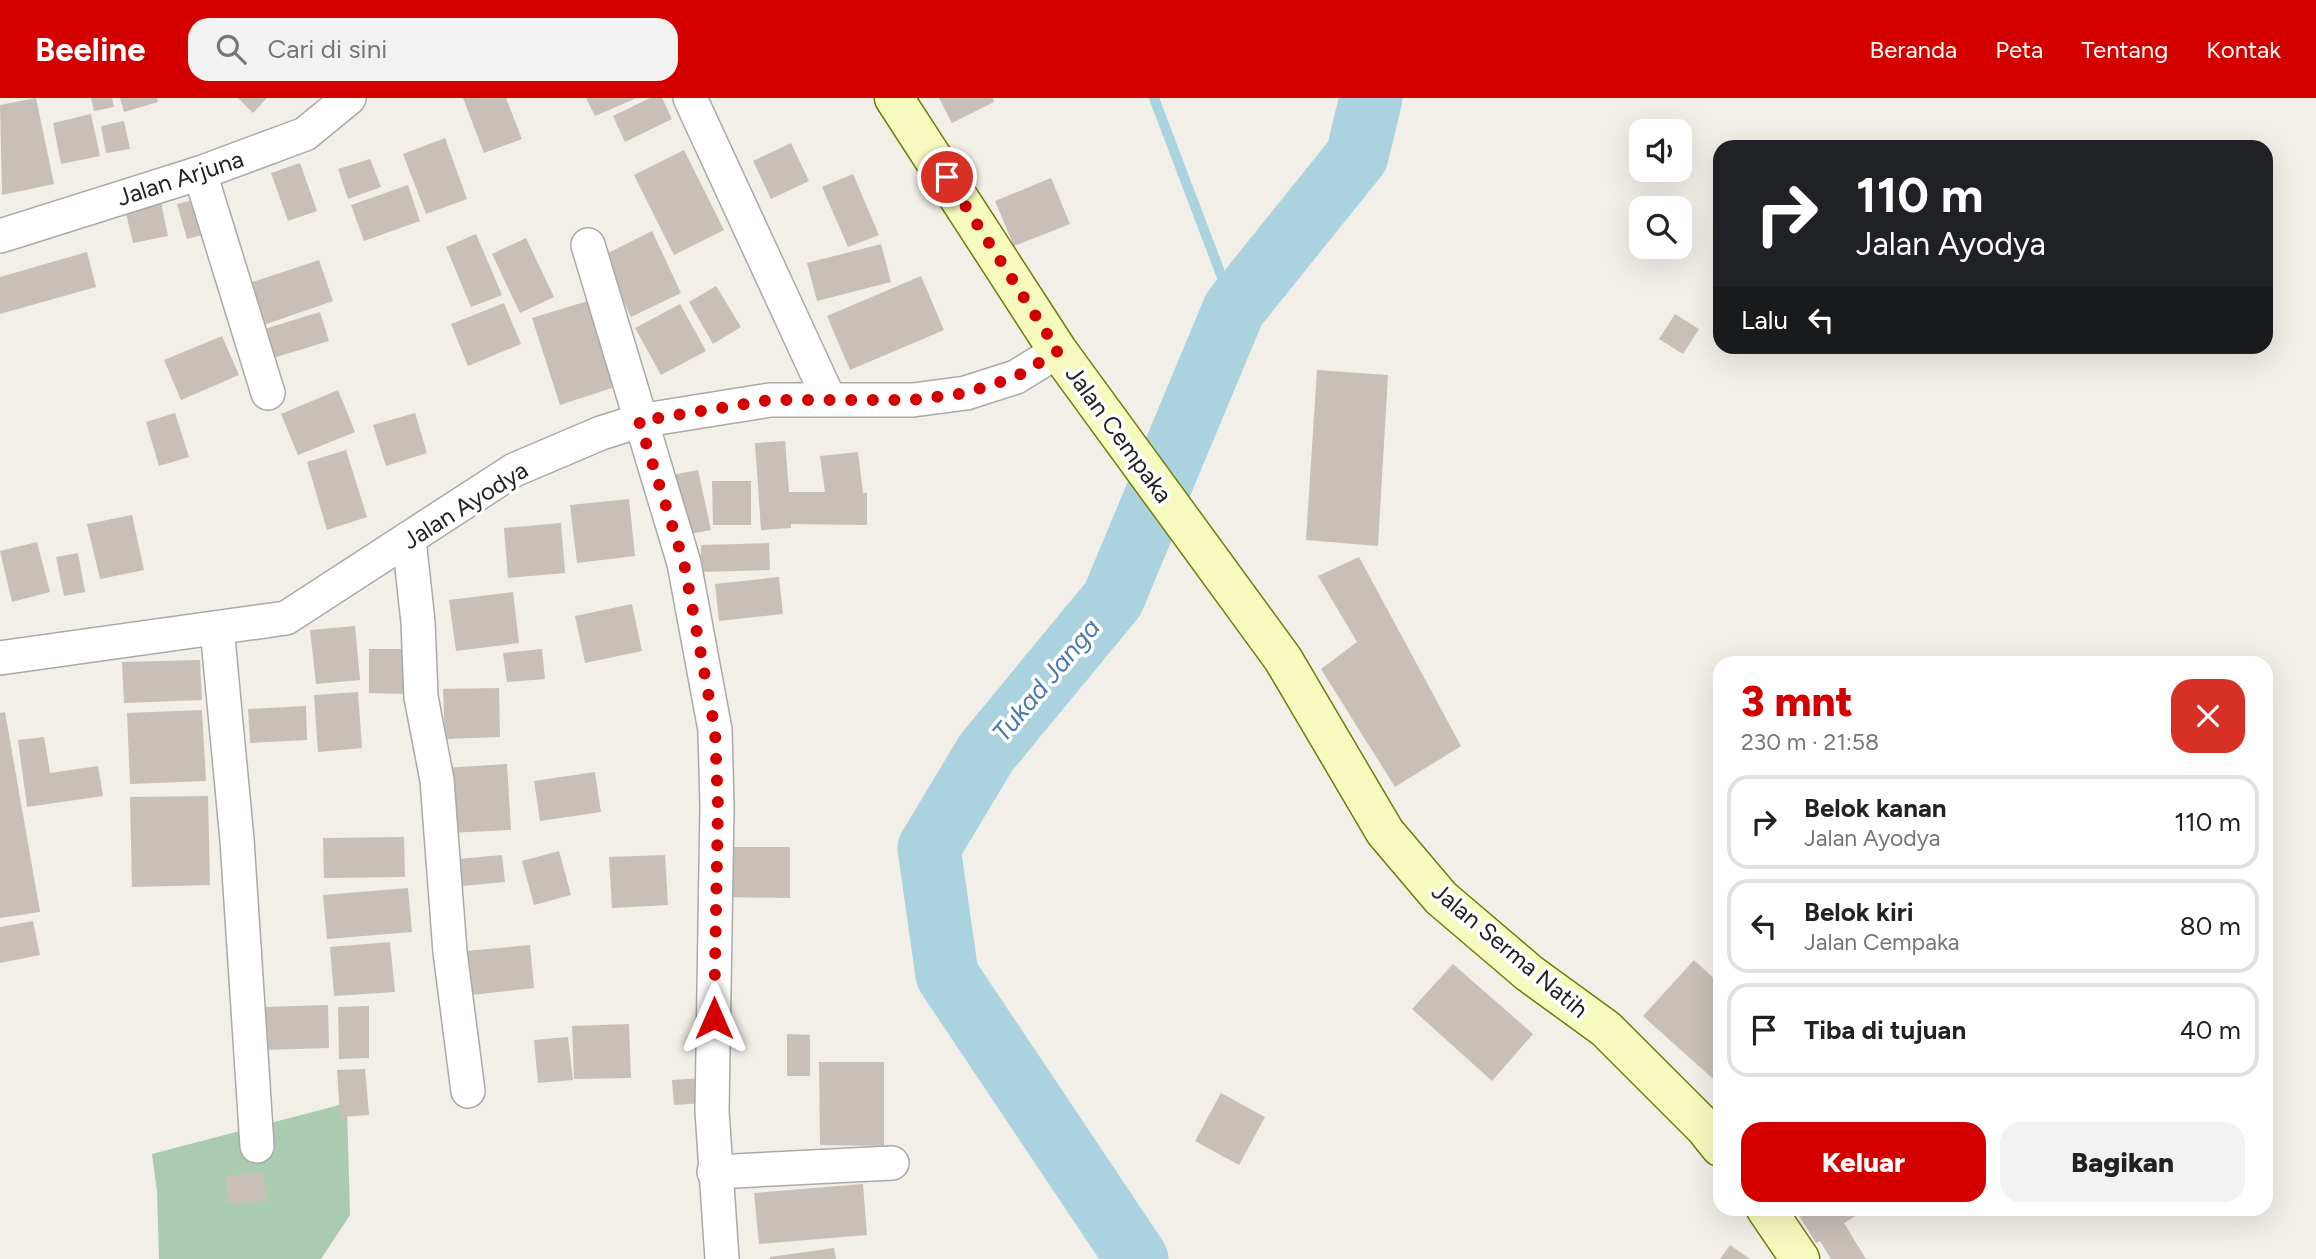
<!DOCTYPE html>
<html lang="id">
<head>
<meta charset="utf-8">
<style>
	body { margin:0; font-family:Figtree,sans-serif; background:#f2f2f2; color:#222; height:100vh; display:flex; flex-direction:column; font-size:26px; white-space:nowrap }
	* { box-sizing:border-box; margin:0 }
	p { font-size:23px; color:#767676 }
	.icon { flex:none; width:38px; height:38px; fill:none; stroke:currentColor; stroke-width:2; stroke-linecap:round; stroke-linejoin:round }
	.map { position:relative; flex:1; overflow:hidden }
	.panel { position:absolute; left:1713px; top:558px; width:560px; height:560px; display:flex; flex-direction:column; background:#fff; border-radius:21px; box-shadow:0 7px 28px #0002 }
	.panel>* { flex:none }
	.banner { position:absolute; left:1713px; top:42px; width:560px; height:214px; border-radius:21px; box-shadow:0 7px 28px #0002; background:#202124; color:#fff; overflow:hidden }
	.tools { position:absolute; left:1629px; top:21px; display:grid; gap:14px }
	.tools a { display:grid; place-items:center; width:63px; height:63px; border-radius:14px; background:#fff; box-shadow:0 7px 28px #0002; font-size:35px }
	.pin { position:absolute; display:grid; place-items:center; width:60px; height:60px; color:#fff; margin:-30px; border:4px solid #fff; border-radius:50%; box-shadow:0 2px 7px #0007 }
	.me { position:absolute; width:77px; margin:-38px; rotate:0deg; stroke-linejoin:round; filter:drop-shadow(0 0 5px #0008) }
	.turn { display:flex; align-items:center; gap:24px; height:147px; padding:0 28px; font-size:32px }
	.turn .icon { width:91px; height:91px; stroke-width:2.5 }
	.turn b { display:block; font-size:49px; line-height:60px }
	.then { display:flex; align-items:center; height:66px; padding:0 28px; background:#0003; gap:14px; font-size:26px }
	.round { display:grid; place-items:center; flex:none; width:74px; height:74px; border-radius:21px; background:#f2f2f2 }
	.head { display:flex; align-items:center; justify-content:space-between; height:119px; padding:0 28px }
	h1 { font-size:42px; font-weight:800; line-height:52px; color:#d40000 }
	.action { display:flex; gap:14px; margin-top:auto; padding:14px 28px }
	.action a { flex:1; height:80px; border-radius:21px; background:#d40000; color:#fff; font-size:28px; font-weight:800; line-height:80px; text-align:center }
	.action a+a { background:#f2f2f2; color:#222 }
	ul { padding:0; list-style:none }
	li { display:flex; align-items:center; gap:21px; height:94px; margin:0 14px 10px; padding:0 14px; border:4px solid #e0e0e0; border-radius:21px }
	li div { flex:1 }
	li b { display:block; font-size:26px }
	li em { font-style:normal }
	header { display:flex; align-items:center; gap:42px; box-sizing:border-box; height:98px; padding:0 35px; background:#d40000; color:#fff }
	header strong { font-size:33px }
	nav { display:flex; gap:38px; margin-inline-start:auto; font-size:24px }
	.search { width:490px; height:63px; background:#f2f2f2; display:flex; align-items:center; gap:18px; box-sizing:border-box; padding:0 24px; border-radius:21px; color:#767676; font-size:26px }
	.map>svg:first-child { display:block }
</style>
</head>
<body>
<header>
<strong>Beeline</strong>
<div class="search"><svg class="icon" aria-label="search" viewBox="0 0 24 24"><circle cx="10" cy="10" r="6"/><path d="M15 15l6 6"/></svg>Cari di sini</div>
<nav><a>Beranda</a><a>Peta</a><a>Tentang</a><a>Kontak</a></nav>
</header>
<div class="map">
<svg width="2316" height="1161" viewBox="0 0 2316 1161">
	<rect width="100%" height="100%" fill="#f2efe9"/>
	<polygon fill="#aacbaf" points="347,1005 350,1117 321,1161 159,1161 157,1094 152,1056"/>
	<g fill="none" stroke-linecap="round" stroke-linejoin="round">
		<polyline stroke="#aad3df" stroke-width="10" points="1154,0 1234,211"/>
		<polyline stroke="#aad3df" stroke-width="63" points="1137,1161 947,877 929,750 986,655 1113,501 1234,211 1357,58 1371,0"/>
	</g>
	<g fill="#c7bfb8">
		<polygon points="36,0 54,86 2,97 0,7"/>
		<polygon points="91,0 112,0 114,9 94,13"/>
		<polygon points="120,0 157,0 158,4 124,14"/>
		<polygon points="238,0 267,0 253,15"/>
		<polygon points="463,0 506,0 522,41 484,55"/>
		<polygon points="586,0 637,0 595,18"/>
		<polygon points="650,0 662,0 672,21 625,44 613,18"/>
		<polygon points="939,0 993,0 994,4 952,25"/>
		<polygon points="91,16 100,58 61,66 53,25"/>
		<polygon points="124,23 130,51 106,55 101,28"/>
		<polygon points="445,40 467,101 426,116 403,56"/>
		<polygon points="791,45 809,83 771,101 753,63"/>
		<polygon points="684,52 724,132 674,157 634,77"/>
		<polygon points="370,61 381,89 348,101 338,71"/>
		<polygon points="300,65 317,113 288,123 271,75"/>
		<polygon points="853,76 879,137 848,149 822,89"/>
		<polygon points="1051,80 1070,126 1014,148 995,103"/>
		<polygon points="408,87 420,123 364,143 351,107"/>
		<polygon points="201,100 211,135 187,141 177,106"/>
		<polygon points="161,104 168,138 133,145 125,111"/>
		<polygon points="652,133 681,195 631,219 602,158"/>
		<polygon points="476,136 502,197 471,209 446,149"/>
		<polygon points="526,140 554,199 520,215 492,156"/>
		<polygon points="881,146 891,184 817,203 807,165"/>
		<polygon points="87,154 96,189 0,216 0,179"/>
		<polygon points="319,162 333,203 255,230 240,188"/>
		<polygon points="921,178 944,232 850,272 827,218"/>
		<polygon points="716,188 741,229 713,246 689,204"/>
		<polygon points="591,202 618,288 560,307 532,220"/>
		<polygon points="504,205 521,246 468,268 451,226"/>
		<polygon points="680,206 706,253 661,277 635,230"/>
		<polygon points="320,214 329,243 270,261 261,232"/>
		<polygon points="1675,216 1699,231 1683,256 1659,241"/>
		<polygon points="222,238 239,277 181,302 164,262"/>
		<polygon points="1317,272 1388,277 1378,448 1306,442"/>
		<polygon points="338,292 355,334 298,357 281,316"/>
		<polygon points="175,315 189,359 159,368 146,324"/>
		<polygon points="415,315 427,355 386,368 373,327"/>
		<polygon points="785,343 789,394 825,394 820,358 858,354 863,395 867,395 867,427 791,426 791,430 761,432 755,345"/>
		<polygon points="346,352 367,419 327,432 307,364"/>
		<polygon points="698,372 711,432 680,438 667,378"/>
		<polygon points="712,383 751,383 751,427 713,427"/>
		<polygon points="629,401 635,458 577,465 570,407"/>
		<polygon points="132,417 144,472 100,481 87,426"/>
		<polygon points="561,425 565,475 508,480 504,430"/>
		<polygon points="37,444 50,494 12,504 0,453"/>
		<polygon points="769,445 770,472 701,474 701,447"/>
		<polygon points="78,455 85,494 64,498 56,459"/>
		<polygon points="1359,459 1461,648 1395,689 1321,571 1357,544 1318,478"/>
		<polygon points="779,479 783,516 719,523 715,486"/>
		<polygon points="513,494 519,545 456,553 449,502"/>
		<polygon points="632,506 642,553 585,565 575,518"/>
		<polygon points="355,528 360,582 316,586 310,532"/>
		<polygon points="369,551 407,551 408,596 369,595"/>
		<polygon points="542,551 545,581 507,584 503,555"/>
		<polygon points="200,562 202,602 124,605 122,564"/>
		<polygon points="499,590 500,639 445,641 443,591"/>
		<polygon points="358,594 362,650 318,654 314,597"/>
		<polygon points="306,608 307,642 250,645 248,611"/>
		<polygon points="202,612 206,683 130,686 127,615"/>
		<polygon points="5,614 40,814 0,820 0,615"/>
		<polygon points="44,639 50,675 98,668 103,698 27,709 18,642"/>
		<polygon points="507,666 511,732 449,735 444,670"/>
		<polygon points="595,674 601,714 540,723 534,683"/>
		<polygon points="208,698 210,787 132,789 130,699"/>
		<polygon points="404,739 405,779 324,780 323,740"/>
		<polygon points="718,749 790,749 790,800 718,799"/>
		<polygon points="559,753 571,797 534,807 522,763"/>
		<polygon points="502,757 505,784 462,788 459,761"/>
		<polygon points="665,757 668,807 612,810 609,759"/>
		<polygon points="408,790 412,834 327,841 323,797"/>
		<polygon points="33,823 40,857 0,865 0,829"/>
		<polygon points="390,844 395,894 334,898 330,849"/>
		<polygon points="530,847 534,890 471,897 466,853"/>
		<polygon points="1694,862 1720,886 1720,987 1643,918"/>
		<polygon points="1453,866 1533,936 1492,983 1412,911"/>
		<polygon points="328,907 329,950 264,952 262,909"/>
		<polygon points="369,908 369,960 339,961 338,909"/>
		<polygon points="629,926 631,980 574,981 572,928"/>
		<polygon points="787,936 810,937 810,978 787,978"/>
		<polygon points="568,939 573,982 538,985 534,942"/>
		<polygon points="819,964 884,964 884,1048 820,1047"/>
		<polygon points="365,971 369,1017 340,1019 337,972"/>
		<polygon points="702,980 703,1005 674,1007 672,982"/>
		<polygon points="1221,995 1265,1019 1239,1067 1195,1043"/>
		<polygon points="263,1075 266,1103 228,1106 225,1078"/>
		<polygon points="863,1086 867,1137 759,1146 754,1095"/>
		<polygon points="1795,1111 1867,1111 1844,1125 1866,1161 1831,1161 1820,1143 1816,1145"/>
		<polygon points="1730,1147 1750,1161 1720,1161"/>
		<polygon points="834,1150 836,1161 770,1161 770,1159"/>
	</g>
	<g fill="none" stroke-linecap="round" stroke-linejoin="round">
		<g stroke="#a9a9a9" stroke-width="36">
			<g id="street">
				<polyline points="690,0 829,301"/>
				<polyline points="200,75 268,295"/>
				<polyline points="0,138 200,75 305,36 349,0"/>
				<polyline points="588,147 684,465 715,632 717,708 712,1013 722,1161"/>
				<polyline points="409,442 418,524 421,599 437,682 450,854 468,993"/>
				<polyline points="217,530 237,742 257,1048"/>
				<polyline points="0,560 286,520 514,372 601,335 639,323 770,302 913,302 966,295 1016,279 1058,253"/>
				<polyline points="714,1074 892,1065"/>
			</g>
		</g>
		<g stroke="#707d05" stroke-width="41">
			<g id="secondary">
				<polyline points="894,0 1058,253 1283,561 1385,734 1441,800 1529,875 1606,931 1704,1029 1720,1049"/>
				<polyline points="1766,1111 1800,1161"/>
			</g>
		</g>
		<use href="#street" stroke="#fff" stroke-width="33"/>
		<use href="#secondary" stroke="#f7fabf" stroke-width="38"/>
	</g>
	<g fill="none" stroke-linecap="round" stroke-linejoin="round">
		<polyline stroke="#d40000" stroke-width="12" stroke-dasharray="0 21.6" points="714,920 718,708 715,632 684,465 639,323 770,302 913,302 966,295 1016,279 1058,253 947,79"/>
	</g>
	<g text-anchor="middle" dominant-baseline="central" stroke-width="7" stroke-linejoin="round" paint-order="stroke">
		<g font-size="24" fill="#222" stroke="#fff">
			<text transform="translate(180 80) rotate(-18)">Jalan Arjuna</text>
			<text transform="translate(1119 336) rotate(54)">Jalan Cempaka</text>
			<text transform="translate(465 407) rotate(-32)">Jalan Ayodya</text>
			<text transform="translate(1510 852) rotate(40)">Jalan Serma Natih</text>
		</g>
		<g font-size="26" font-style="italic" fill="#4a7aab" stroke="#fff">
			<text transform="translate(1046 582) rotate(-50)">Tukad Janga</text>
		</g>
	</g>
</svg>
<div class="tools">
<a><svg class="icon" aria-label="sound" viewBox="0 0 24 24"><path d="M4 9h4l5-4v14l-5-4H4zM17 9q2 3 0 6"/></svg></a>
<a><svg class="icon" aria-label="search" viewBox="0 0 24 24"><circle cx="10" cy="10" r="6"/><path d="M15 15l6 6"/></svg></a>
</div>
<div class="pin" style="left:947px;top:79px;background:#d93025"><svg class="icon" aria-label="arrive" viewBox="0 0 24 24"><path d="M6 21V4h12l-3 4 3 4H6"/></svg></div>
<svg class="me" style="left:714px;top:920px" viewBox="-20 -20 40 40"><path d="M0-17L14 15 0 8-14 15z" fill="#d40000" stroke="#fff" stroke-width="4"/></svg>
<div class="banner">
<div class="turn"><svg class="icon" aria-label="right" viewBox="0 0 24 24"><path d="M7 20v-9h11M14 6l5 5-5 5"/></svg><div><b>110 m</b>Jalan Ayodya</div></div>
<div class="then">Lalu<svg class="icon" aria-label="left" viewBox="0 0 24 24"><path d="M17 20v-9H6M10 6l-5 5 5 5"/></svg></div>
</div>
<section class="panel">
<div class="head"><div><h1>3 mnt</h1><p>230 m · 21:58</p></div><a class="round" style="background:#d93025;color:#fff"><svg class="icon" aria-label="close" viewBox="0 0 24 24"><path d="M6 6l12 12M18 6L6 18"/></svg></a></div>
<ul>
<li><svg class="icon" aria-label="right" viewBox="0 0 24 24"><path d="M7 20v-9h11M14 6l5 5-5 5"/></svg><div><b>Belok kanan</b><p>Jalan Ayodya</p></div><em>110 m</em></li>
<li><svg class="icon" aria-label="left" viewBox="0 0 24 24"><path d="M17 20v-9H6M10 6l-5 5 5 5"/></svg><div><b>Belok kiri</b><p>Jalan Cempaka</p></div><em>80 m</em></li>
<li><svg class="icon" aria-label="arrive" viewBox="0 0 24 24"><path d="M6 21V4h12l-3 4 3 4H6"/></svg><div><b>Tiba di tujuan</b></div><em>40 m</em></li>
</ul>
<div class="action"><a>Keluar</a><a>Bagikan</a></div>
</section>
</div>
</body>
</html>
